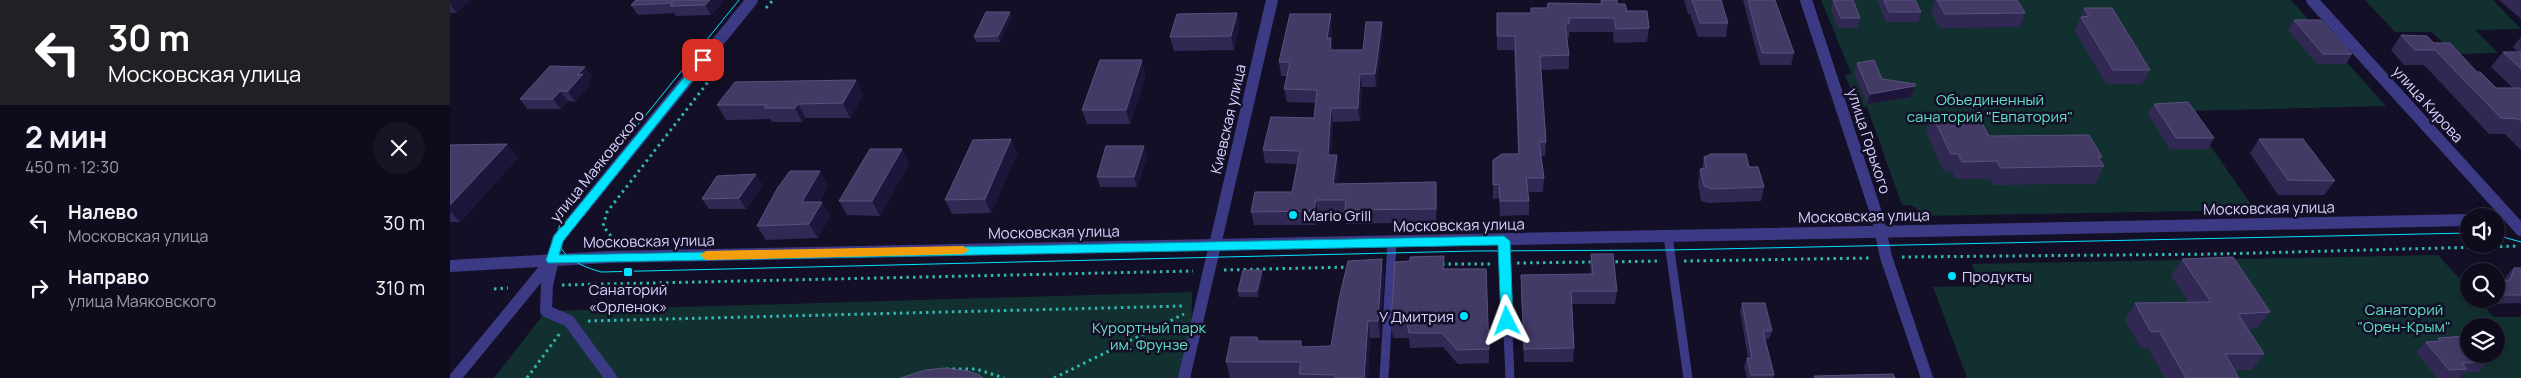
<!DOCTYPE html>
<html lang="ru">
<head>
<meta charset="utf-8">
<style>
	body { margin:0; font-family:Manrope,sans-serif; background:#171425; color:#f1f3f6; height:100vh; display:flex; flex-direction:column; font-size:19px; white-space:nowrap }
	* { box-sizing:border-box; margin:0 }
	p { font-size:16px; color:#9b9ba3 }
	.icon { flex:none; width:28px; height:28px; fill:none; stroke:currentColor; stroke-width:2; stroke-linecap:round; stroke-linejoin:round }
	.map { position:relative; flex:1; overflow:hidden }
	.side { display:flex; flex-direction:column; background:#0e0b1c; width:450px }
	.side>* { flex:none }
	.banner { background:#202124; color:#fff; overflow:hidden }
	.fabs { position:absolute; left:2010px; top:208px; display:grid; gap:10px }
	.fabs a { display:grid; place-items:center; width:45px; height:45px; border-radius:50%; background:#0e0b1c; box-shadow:0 2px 8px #0003,0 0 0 1px #2e2b3b; font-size:25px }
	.pin { position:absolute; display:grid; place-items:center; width:42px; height:42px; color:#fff; margin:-21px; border-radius:10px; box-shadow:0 2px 8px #0006 }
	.me { position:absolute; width:55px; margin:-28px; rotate:357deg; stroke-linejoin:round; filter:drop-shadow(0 0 4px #0008) }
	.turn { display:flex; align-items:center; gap:18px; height:105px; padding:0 25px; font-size:22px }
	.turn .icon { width:65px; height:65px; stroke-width:2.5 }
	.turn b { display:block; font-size:35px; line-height:42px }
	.round { display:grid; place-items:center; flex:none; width:52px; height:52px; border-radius:26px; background:#171425 }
	.head { display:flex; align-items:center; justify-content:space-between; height:85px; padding:0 25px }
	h1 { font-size:30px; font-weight:700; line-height:38px }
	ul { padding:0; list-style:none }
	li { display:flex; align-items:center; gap:15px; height:65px; padding:0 25px }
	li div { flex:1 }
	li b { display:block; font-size:19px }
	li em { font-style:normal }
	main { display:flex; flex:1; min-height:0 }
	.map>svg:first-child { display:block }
</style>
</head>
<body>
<main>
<section class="side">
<div class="banner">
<div class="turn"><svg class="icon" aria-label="left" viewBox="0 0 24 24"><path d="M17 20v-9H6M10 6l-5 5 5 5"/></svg><div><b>30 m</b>Московская улица</div></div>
</div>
<div class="head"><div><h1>2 мин</h1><p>450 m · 12:30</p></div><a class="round"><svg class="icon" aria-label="close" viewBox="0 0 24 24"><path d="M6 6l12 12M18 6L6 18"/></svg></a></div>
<ul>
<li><svg class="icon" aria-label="left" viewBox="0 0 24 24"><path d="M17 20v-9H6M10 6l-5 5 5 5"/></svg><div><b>Налево</b><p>Московская улица</p></div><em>30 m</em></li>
<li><svg class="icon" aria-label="right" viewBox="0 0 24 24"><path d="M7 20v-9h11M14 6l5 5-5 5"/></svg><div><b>Направо</b><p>улица Маяковского</p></div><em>310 m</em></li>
</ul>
</section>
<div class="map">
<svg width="2071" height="378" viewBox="0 0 2071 378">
	<rect width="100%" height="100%" fill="#130f26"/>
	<g fill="#12302f" fill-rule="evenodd">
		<path d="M1371 0H1841L1936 106 1736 111 1805 210 1469 216C1468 205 1461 205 1452 205L1417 107H1409L1395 76 1401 73Z"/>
		<polygon points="1915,0 2043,0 2071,29 2025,30 2048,53 2005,54 1982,32 1945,32"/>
		<path d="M1988 255 2019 289V299H2027L2044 317H2071V378H1517L1483 287 1530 286 1522 264ZM2019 326H2046V354H2019Z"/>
		<polygon points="742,292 741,378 44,378 96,311"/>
	</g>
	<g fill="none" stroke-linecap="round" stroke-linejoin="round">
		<g stroke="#2fb8b0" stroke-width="3" stroke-dasharray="2.5 4" stroke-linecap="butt">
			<polyline points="316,8 323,0"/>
			<polyline points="165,241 153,226 157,212 272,64"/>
			<polyline points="1452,257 1768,254 2068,246"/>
			<polyline points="1234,261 1421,258"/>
			<polyline points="1159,262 1208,261"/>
			<polyline points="1067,263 1143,262"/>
			<polyline points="992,264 1043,264"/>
			<polyline points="774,270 901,267"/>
			<polyline points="112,285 743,271"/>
			<polyline points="44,289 58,288"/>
			<polyline points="138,321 734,306"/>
			<polyline points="496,369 526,369 554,378"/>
			<polyline points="77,378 110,333"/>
			<polyline points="604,378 734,314"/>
		</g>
		<g stroke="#3d3a85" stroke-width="9">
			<polyline points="1218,236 1238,378"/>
			<polyline points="1054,241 1060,378"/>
			<polyline points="934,378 942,242"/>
		</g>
		<g stroke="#3d3a85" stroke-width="12">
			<polyline points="1356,0 1428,219 1436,257 1477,378"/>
			<polyline points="1862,0 2071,230"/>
			<polyline points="0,266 159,257 2019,220"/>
			<polyline points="5,378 102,260"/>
			<polyline points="161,378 119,321 96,311 97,285 108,239 302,0"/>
			<polyline points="734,378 822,0"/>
		</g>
		<g stroke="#00e5ff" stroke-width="1">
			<path d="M289 0 114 216C95 249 123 264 151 272L1023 251 1220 250 2019 233"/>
			<polyline points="2046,235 2071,242"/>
		</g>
	</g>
	<g fill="#312854">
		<polygon points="0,0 7,13 0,13"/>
		<polygon points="274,0 261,15 226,16 224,13 188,15 181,5"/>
		<polygon points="1151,0 1167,0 1167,4 1199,28 1197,42 1164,43 1163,32 1119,32 1119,38 1117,38 1119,55 1119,69 1091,70 1096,142 1095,156 1091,156 1094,178 1093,192 1078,192 1079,201 1079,215 1050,216 1049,198 1043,199 1043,160 1068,154 1064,50 1047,50 1047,13 1081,13 1097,8 1150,4"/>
		<polygon points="1234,0 1271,0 1278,23 1276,37 1248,37 1240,14 1238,14"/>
		<polygon points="1293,0 1325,0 1344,53 1341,65 1310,65"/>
		<polygon points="1383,0 1410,18 1407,28 1388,28 1381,10"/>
		<polygon points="1427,0 1465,0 1471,12 1468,22 1436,22"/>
		<polygon points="1485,0 1567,0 1575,13 1570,27 1490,28 1481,12"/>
		<polygon points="2049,0 2071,0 2071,19"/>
		<polygon points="1634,8 1700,70 1692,84 1656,84 1625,31"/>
		<polygon points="787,13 789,27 784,50 724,51 720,37"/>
		<polygon points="562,17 550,42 526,42 524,37"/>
		<polygon points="1844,20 1902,54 1896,64 1867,64 1838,30"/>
		<polygon points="882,28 881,38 883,50 913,50 933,35 926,87 912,87 910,121 883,122 881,155 889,169 887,184 987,196 986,222 896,224 895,213 868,214 866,225 804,225 801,212 842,192 847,164 815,163 813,150 864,118 866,103 837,102 834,89 837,76 831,76 829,62"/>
		<polygon points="1951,35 1984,43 2027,72 2046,88 2063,88 2041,67 2053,52 2068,52 2063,47 2071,37 2071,150 2055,134 2039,134 1974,65 1954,65 1941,50"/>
		<polygon points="1407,63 1432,79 1465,86 1461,97 1417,104 1404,73"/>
		<polygon points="135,67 142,77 138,81 140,85 125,102 118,101 111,109 77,109 70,99"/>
		<polygon points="696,74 680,124 637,124 632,110"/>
		<polygon points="406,80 413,95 400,118 356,118 352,122 322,122 320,119 276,120 267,105"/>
		<polygon points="1704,104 1764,138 1758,149 1720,149 1698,114"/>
		<polygon points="1482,115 1539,136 1652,157 1650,161 1654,166 1645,184 1543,185 1540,179 1505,179 1502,171 1494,172 1476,132"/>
		<polygon points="561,139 567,154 541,213 502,214 495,200"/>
		<polygon points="1809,139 1885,181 1874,195 1828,195 1800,153"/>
		<polygon points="57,144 68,158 10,222 0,222 0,145"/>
		<polygon points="452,149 459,163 430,216 397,215 389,201"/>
		<polygon points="697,156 687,187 650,187 647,177"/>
		<polygon points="1254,157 1299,167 1314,187 1311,201 1259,203 1251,201 1248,184 1250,169 1252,169"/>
		<polygon points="370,171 378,185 369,202 372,202 380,216 368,238 316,240 307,226"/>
		<polygon points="313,185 296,209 259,209 252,199"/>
		<polygon points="1141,254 1167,291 1165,304 1122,304 1124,348 1123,362 1074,362 1071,288 1071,275 1141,274 1140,267"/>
		<polygon points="994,256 994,269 1039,349 1039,363 1008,364 993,347 960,348 959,338 943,338 941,324 960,261"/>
		<polygon points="1732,259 1820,312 1807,328 1797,329 1814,354 1801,370 1784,370 1789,378 1715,378 1698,348 1691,348 1675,320 1685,303 1739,302 1721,276"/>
		<polygon points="2064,268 2071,268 2071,303 2035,304 2031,299 2046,299 2046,281 2055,280 2056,276"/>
		<polygon points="813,276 808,297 789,297 788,291"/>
		<polygon points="934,277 930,338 920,338 918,378 780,378 776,362 808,341 852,347 881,346"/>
		<polygon points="1292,303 1322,331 1319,339 1315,339 1324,375 1323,378 1297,378 1294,366 1297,358 1298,358 1290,311"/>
		<polygon points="1988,338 2038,362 2028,372 2014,373 2009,378 1987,378 1966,352 1976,342 1985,342"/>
	</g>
	<g fill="#1d163a">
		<polygon points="2,0 21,0 7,13 0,4 0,2"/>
		<polygon points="260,0 274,0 261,15 255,5"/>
		<polygon points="560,12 562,17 550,42 548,36"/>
		<polygon points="787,13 789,27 784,50 781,36"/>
		<polygon points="881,14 882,28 879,52 877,38"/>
		<polygon points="932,22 933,35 926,87 925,74"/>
		<polygon points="881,38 883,51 880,50"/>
		<polygon points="692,60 696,74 680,124 676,110"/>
		<polygon points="135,67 142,77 138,81 140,85 125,102 118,91 127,75"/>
		<polygon points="910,74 912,87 910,121 908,108"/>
		<polygon points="406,80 413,95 400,118 393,103"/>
		<polygon points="1465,86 1461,97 1417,104 1420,94"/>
		<polygon points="110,91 118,101 111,109 103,99"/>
		<polygon points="348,104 356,118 352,122 345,108"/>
		<polygon points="881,108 883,122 880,168 878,155"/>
		<polygon points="561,139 567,154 541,213 535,199"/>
		<polygon points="57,144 68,158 10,222 0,211 0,205"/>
		<polygon points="694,146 697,156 687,187 684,177"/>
		<polygon points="452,149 459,163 430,216 422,201"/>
		<polygon points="887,155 889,169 885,198 883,184"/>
		<polygon points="370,171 378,185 360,217 352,202"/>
		<polygon points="306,174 313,185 296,209 289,198"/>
		<polygon points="986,182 987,196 986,222"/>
		<polygon points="866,200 868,214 866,225 864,211"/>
		<polygon points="372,202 380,216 368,238 359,224"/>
		<polygon points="932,259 934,277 930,338 928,321"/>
		<polygon points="812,270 813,276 808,297 807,291"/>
		<polygon points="918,321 920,338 918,378 914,378"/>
	</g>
	<g fill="#433a66" stroke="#5a527e">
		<polygon points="186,0 260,0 255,5 220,6 223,3 181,5"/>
		<polygon points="1151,0 1167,0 1167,4 1175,4 1177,11 1197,11 1199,28 1166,29 1164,18 1119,18 1119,24 1115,24 1119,55 1090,56 1096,142 1089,142 1094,178 1076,178 1079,201 1050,201 1049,184 1043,185 1043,160 1052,154 1069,154 1065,36 1047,36 1047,13 1081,13 1081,8 1097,8 1098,3 1152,4"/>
		<polygon points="1242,0 1271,0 1278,23 1250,23"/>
		<polygon points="1298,0 1325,0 1344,53 1312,53"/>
		<polygon points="1383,0 1403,0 1410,18 1391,18"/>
		<polygon points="1434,0 1465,0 1471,12 1439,12"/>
		<polygon points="1487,0 1567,0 1575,13 1495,14"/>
		<polygon points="1634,8 1662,8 1700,70 1663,70 1631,17 1639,16"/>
		<polygon points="536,12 560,12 548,36 524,37"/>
		<polygon points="787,13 781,36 720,37 727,14"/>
		<polygon points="840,14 881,14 877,38 881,38 880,50 913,50 916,22 932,22 925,74 910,74 908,108 881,108 878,155 887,155 883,184 986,182 986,209 895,210 896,200 866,200 864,211 801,212 805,192 842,192 850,151 813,150 821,117 864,118 867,90 834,89 840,62 829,62"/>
		<polygon points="1844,20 1871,20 1902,54 1873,54"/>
		<polygon points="1951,35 1977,36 1984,43 2000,43 2027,72 2030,72 2046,88 2071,88 2071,121 2068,119 2051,118 1985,50 1965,50"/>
		<polygon points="2053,52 2071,52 2071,69"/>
		<polygon points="650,60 692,60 676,110 632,110"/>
		<polygon points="1424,60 1432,79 1465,84 1465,86 1420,94 1407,63"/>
		<polygon points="100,66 135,67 127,75 133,74 118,91 110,91 103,99 70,99"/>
		<polygon points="406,80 393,103 348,104 345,108 314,108 317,105 267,105 285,82"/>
		<polygon points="1738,102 1764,138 1726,138 1704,104"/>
		<polygon points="1527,114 1539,136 1639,135 1652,157 1648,157 1654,166 1551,168 1547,161 1512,162 1508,154 1501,154 1482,115"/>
		<polygon points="561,139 535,199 495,200 523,140"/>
		<polygon points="1809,139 1853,139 1885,181 1838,180"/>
		<polygon points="57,144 0,205 0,145"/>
		<polygon points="656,146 694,146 684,177 647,177"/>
		<polygon points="420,149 452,149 422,201 389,201"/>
		<polygon points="1261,154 1296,154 1299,167 1308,167 1314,187 1262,189 1254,186 1250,169 1256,168 1254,157"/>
		<polygon points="340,171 370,171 352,202 372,202 359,224 307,226 327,189"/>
		<polygon points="306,174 289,198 252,199 267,176"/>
		<polygon points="1141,254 1163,254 1167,291 1121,291 1124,348 1074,349 1071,275 1143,274"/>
		<polygon points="994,256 993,269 1036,269 1039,349 1007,350 992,333 959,333 957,324 941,324 945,262 960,261 960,257"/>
		<polygon points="1783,257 1820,312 1788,314 1814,354 1775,354 1789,378 1736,378 1709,331 1701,332 1685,303 1761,302 1732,259"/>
		<polygon points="932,259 928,321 918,321 914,378 885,378 885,375 849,374 851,362 776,362 781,337 807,337 808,341 851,341 851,347 881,346 889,299 898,261"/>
		<polygon points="2064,268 2071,268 2071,295 2046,295 2046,281 2060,280"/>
		<polygon points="793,270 812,270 807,291 788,291"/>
		<polygon points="1292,303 1315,303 1322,331 1313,331 1324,375 1301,375 1297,358 1302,358"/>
		<polygon points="2016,336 2019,339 2019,354 2031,354 2038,362 2012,363 2017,369 1999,370 1976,342 1991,341 1988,338"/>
		<polygon points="494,368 518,371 529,375 533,378 450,378 476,370"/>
		<polygon points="1443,374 1445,378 1365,378 1364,376"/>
	</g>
	<polygon fill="#00e5ff" stroke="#0095a6" points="253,57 258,60 257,62 113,241 109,255 1054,236 1060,241 1063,321 1057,326 1051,321 1048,245 98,263 96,260 104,236 250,58"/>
	<polygon fill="#f59e0b" points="513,246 519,250 513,254 256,260 250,255 256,251"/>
	<g fill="#00e5ff" stroke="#130f26" stroke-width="2">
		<circle cx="843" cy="215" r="5"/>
		<rect x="173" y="267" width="10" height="10" rx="2.5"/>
		<circle cx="1502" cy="276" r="5"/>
		<circle cx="1014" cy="316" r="5"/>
	</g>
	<g text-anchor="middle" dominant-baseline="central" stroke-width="5" stroke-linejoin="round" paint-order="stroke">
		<g font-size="15" fill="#5fe0c0" stroke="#130f26">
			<text x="1540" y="99">Объединенный<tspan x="1540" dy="17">санаторий "Евпатория"</tspan></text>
			<text x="1954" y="309">Санаторий<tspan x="1954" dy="17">"Орен-Крым"</tspan></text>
			<text x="699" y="327">Курортный парк<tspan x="699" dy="17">им. Фрунзе</tspan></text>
		</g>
		<g font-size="15" fill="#d9d4ff" stroke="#130f26">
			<text transform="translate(1978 104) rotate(48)">улица Кирова</text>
			<text transform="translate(778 119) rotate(-77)">Киевская улица</text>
			<text transform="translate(1419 141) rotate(72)">улица Горького</text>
			<text transform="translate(147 166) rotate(-51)">улица Маяковского</text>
			<text transform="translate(1819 208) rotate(-1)">Московская улица</text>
			<text transform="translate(1414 216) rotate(-1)">Московская улица</text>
			<text transform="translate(1009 225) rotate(-1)">Московская улица</text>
			<text transform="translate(604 232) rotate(-1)">Московская улица</text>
			<text transform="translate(199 241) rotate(-1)">Московская улица</text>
		</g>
		<g font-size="15" fill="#d9d4ff" stroke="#130f26" text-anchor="start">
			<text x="853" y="215">Mario Grill</text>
			<text x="1512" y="276">Продукты</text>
			<text x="178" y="289" text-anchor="middle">Санаторий<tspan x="178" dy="17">«Орленок»</tspan></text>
			<text x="1004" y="316" text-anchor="end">У Дмитрия</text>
		</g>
	</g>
</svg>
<div class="fabs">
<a><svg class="icon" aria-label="sound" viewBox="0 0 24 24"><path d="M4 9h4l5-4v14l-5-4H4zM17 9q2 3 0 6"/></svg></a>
<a><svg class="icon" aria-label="search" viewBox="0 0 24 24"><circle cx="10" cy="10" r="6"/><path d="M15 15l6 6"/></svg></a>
<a><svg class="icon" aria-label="layers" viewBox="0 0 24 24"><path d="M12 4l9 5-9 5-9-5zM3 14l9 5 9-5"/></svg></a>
</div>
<div class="pin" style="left:253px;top:60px;background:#d93025"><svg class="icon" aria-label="arrive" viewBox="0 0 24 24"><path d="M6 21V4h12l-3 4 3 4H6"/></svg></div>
<svg class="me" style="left:1057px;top:321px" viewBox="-20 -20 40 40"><path d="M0-17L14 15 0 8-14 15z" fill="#00e5ff" stroke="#fff" stroke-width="4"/></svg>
</div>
</main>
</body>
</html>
